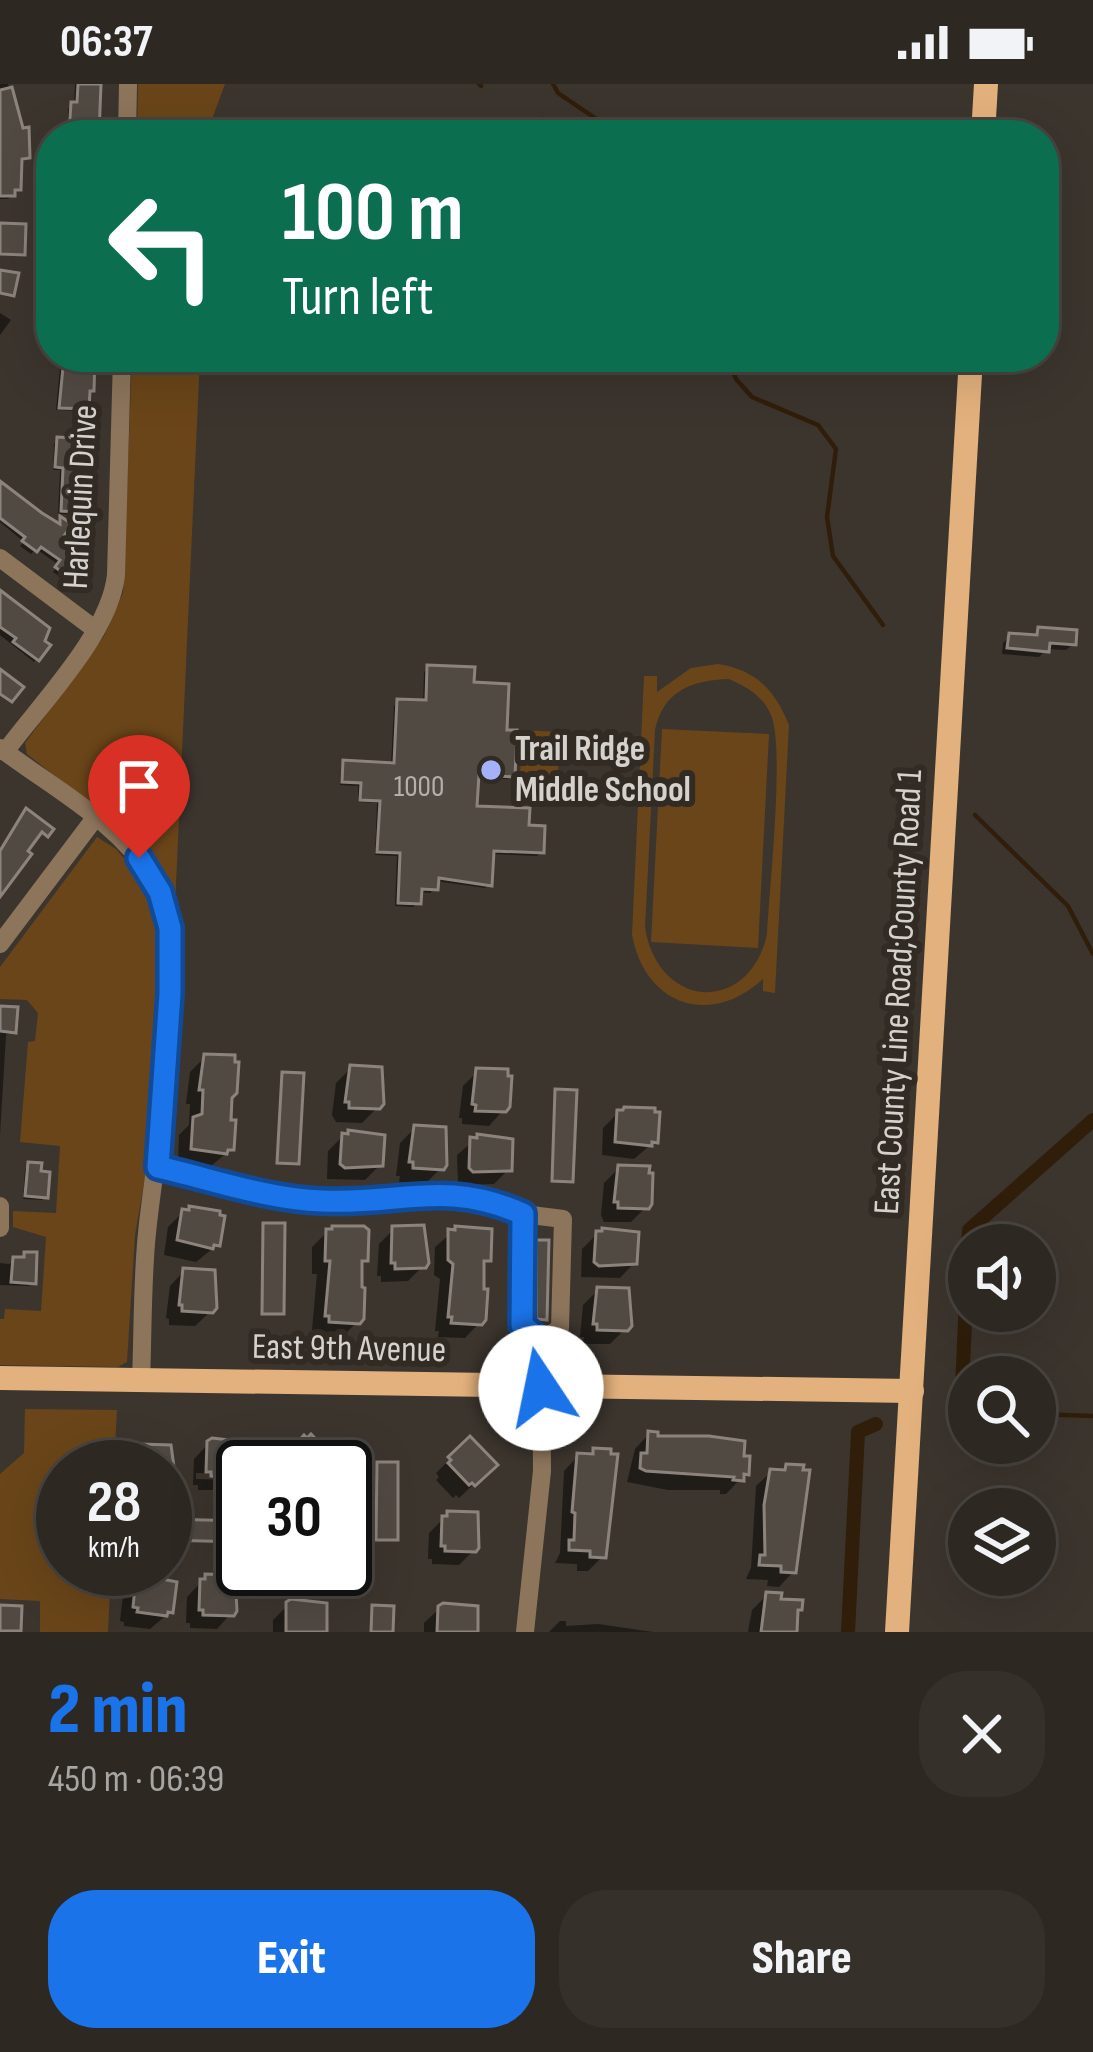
<!DOCTYPE html>
<html lang="en">
<head>
<meta charset="utf-8">
<style>
	body { margin:0; font-family:"Sofia Sans Condensed",sans-serif; background:#35302a; color:#f1f3f6; height:100vh; display:flex; flex-direction:column; font-size:45px; white-space:nowrap }
	* { box-sizing:border-box; margin:0 }
	p { font-size:39px; color:#a7a6a5 }
	.icon { flex:none; width:66px; height:66px; fill:none; stroke:currentColor; stroke-width:2; stroke-linecap:round; stroke-linejoin:round }
	.map { position:relative; height:1548px; overflow:hidden }
	.sheet { display:flex; flex-direction:column; background:#2d2822; flex:1 }
	.sheet>* { flex:none }
	.top-card { position:absolute; left:36px; top:36px; width:1023px; height:252px; border-radius:48px; box-shadow:0 12px 48px #0002,0 0 0 3px #484440; background:#0b6e4f; color:#fff; overflow:hidden }
	.controls { position:absolute; left:948px; top:1140px; display:grid; gap:24px }
	.controls a { display:grid; place-items:center; width:108px; height:108px; border-radius:50%; background:#2d2822; box-shadow:0 12px 48px #0002,0 0 0 3px #484440; font-size:60px }
	.speed { position:absolute; left:36px; top:1356px; display:flex; gap:24px; font-size:60px; font-weight:700; text-align:center }
	.speed>* { display:grid; place-content:center; width:156px; height:156px; border-radius:50%; background:#2d2822; box-shadow:0 12px 48px #0002,0 0 0 3px #484440; line-height:1 }
	.speed small { font-size:30px; font-weight:400 }
	.speed .limit { border:6px solid #111; border-radius:18px; background:#fff; color:#111 }
	.pin { position:absolute; display:grid; place-items:center; width:102px; height:102px; color:#fff; margin:-123px -51px; border-radius:50% 50% 50% 0; rotate:-45deg; box-shadow:0 0 12px #0007 }
	.pin .icon { rotate:45deg }
	.me { position:absolute; width:132px; margin:-66px; rotate:349deg; stroke-linejoin:round; filter:drop-shadow(0 0 9px #0008) }
	.turn { display:flex; align-items:center; gap:42px; height:252px; padding:0 48px; font-size:54px }
	.turn .icon { width:156px; height:156px; stroke-width:2.5 }
	.turn b { display:block; font-size:84px; line-height:102px }
	.round { display:grid; place-items:center; flex:none; width:126px; height:126px; border-radius:48px; background:#35302a }
	.summary { display:flex; align-items:center; justify-content:space-between; height:204px; padding:0 48px }
	h1 { font-size:72px; font-weight:800; line-height:90px; color:#1a73e8 }
	.action { display:flex; gap:24px; margin-top:auto; padding:24px 48px }
	.action a { flex:1; height:138px; border-radius:48px; background:#1a73e8; color:#fff; font-size:48px; font-weight:800; line-height:138px; text-align:center }
	.action a+a { background:#35302a; color:#f1f3f6 }
	.status { display:flex; justify-content:space-between; align-items:center; height:84px; padding:0 60px; background:#2d2822; direction:ltr }
	.status svg { height:33px; fill:currentColor }
	.map>svg:first-child { display:block }
</style>
</head>
<body>
<div class="status"><b>06:37</b><svg viewBox="0 0 49 12"><path d="M0 12V9h3v3zM5 12V6h3v6zM10 12V3h3v9zM15 12V0h3v12zM26 1h20v11H26zM47 4h2v5h-2z"/></svg></div>
<div class="map">
<svg width="1093" height="1548" viewBox="0 0 1093 1548">
	<rect width="100%" height="100%" fill="#3c352e"/>
	<g fill="#6a4519" fill-rule="evenodd">
		<polygon points="138,0 225,0 212,35 211,51 137,51"/>
		<polygon points="132,273 200,273 175,822 152,773 136,756 27,670 25,659 104,552 123,509"/>
		<path d="M718 580C756 586 775 606 789 641L775 909 763 907V895C710 944 645 921 632 851L644 592H657V608L691 584ZM729 595C748 604 762 611 771 631 785 663 769 807 767 850 750 930 659 927 645 844L655 646C663 607 692 596 729 595Z"/>
		<polygon points="662,645 769,650 758,864 651,858"/>
		<polygon points="522,646 559,648 558,695 520,694"/>
		<polygon points="97,753 116,765 143,796 154,823 160,861 150,1065 135,1151 127,1278 118,1283 0,1281 0,1235 4,1235 5,1225 41,1227 46,1153 13,1143 13,1127 56,1129 60,1062 20,1058 28,958 35,957 38,929 27,916 0,915 0,883"/>
		<polygon points="25,1325 117,1326 114,1383 63,1383 63,1485 111,1485 108,1548 40,1548 40,1517 0,1515 0,1390 24,1369"/>
	</g>
	<g fill="#0007" fill-rule="evenodd">
		<polygon points="0,0 8,0 27,73 19,77 18,105 8,115 0,115"/>
		<polygon points="75,0 98,0 97,51 68,51 68,25 74,21"/>
		<polygon points="0,229 11,236 0,251"/>
		<polygon points="61,273 90,273 86,323 82,327 56,326"/>
		<polygon points="58,356 88,427 84,431 58,430 60,386 53,386 54,360"/>
		<polygon points="0,399 56,441 61,436 60,453 76,499 73,502 53,488 59,481 36,465 31,470 20,462 24,458 0,438"/>
		<polygon points="0,510 37,575 34,578 0,551"/>
		<polygon points="1039,546 1073,560 1066,566 1047,565 1039,573 1002,570 1003,559 1010,552 1032,553"/>
		<polygon points="428,584 471,601 503,649 512,691 508,695 475,694 474,725 526,744 541,768 537,772 491,770 489,801 485,804 435,797 431,809 419,808 414,823 395,822 397,772 375,771 377,719 358,718 358,702 340,701 341,683 345,679 391,681 394,622 398,618 423,619 424,588"/>
		<polygon points="0,925 13,947 6,951 0,1051"/>
		<polygon points="205,973 229,1013 231,1065 210,1083 178,1079 179,1051 189,1041 190,1020 186,1020 190,988"/>
		<polygon points="351,984 378,1023 362,1039 336,1038 332,1031 336,999"/>
		<polygon points="478,987 507,1022 489,1042 462,1040 462,1034 459,1034 463,1002"/>
		<polygon points="618,1029 655,1057 634,1075 602,1071 603,1044"/>
		<polygon points="415,1044 441,1084 426,1099 399,1098 400,1092 396,1092 400,1059"/>
		<polygon points="343,1052 380,1081 365,1096 327,1095 328,1067"/>
		<polygon points="478,1053 509,1085 494,1100 458,1101 457,1071"/>
		<polygon points="29,1082 46,1112 42,1116 23,1115 25,1085"/>
		<polygon points="619,1084 646,1123 631,1138 604,1138 601,1131 604,1099"/>
		<polygon points="183,1128 217,1161 196,1178 164,1171 168,1143"/>
		<polygon points="394,1145 423,1182 408,1197 381,1198 381,1192 377,1192 379,1160"/>
		<polygon points="456,1145 488,1176 481,1182 483,1235 465,1254 438,1253 439,1247 435,1247 440,1195 434,1191 435,1163"/>
		<polygon points="327,1148 365,1176 359,1182 361,1234 342,1253 316,1252 316,1246 312,1246 317,1190 312,1190 312,1163"/>
		<polygon points="597,1150 634,1179 620,1194 581,1193 582,1165"/>
		<polygon points="26,1171 33,1198 29,1202 0,1201 0,1179 9,1180"/>
		<polygon points="184,1187 211,1227 195,1242 169,1241 169,1235 166,1234 170,1202"/>
		<polygon points="598,1206 629,1241 610,1260 583,1260 584,1253 580,1253 583,1221"/>
		<polygon points="649,1350 655,1355 746,1389 726,1410 720,1410 720,1406 668,1406 627,1398 635,1365"/>
		<polygon points="470,1356 494,1381 459,1414 456,1411 453,1414 436,1396 439,1393 436,1389"/>
		<path d="M208 1360H244L243 1388 224 1406H198V1401H193L194 1375ZM196 1389 234 1390V1396L196 1395Z"/>
		<polygon points="142,1363 168,1364 165,1402 165,1383 122,1383"/>
		<polygon points="594,1368 603,1472 588,1487 577,1487 577,1480 555,1479 560,1469 564,1387 578,1372 589,1373"/>
		<polygon points="787,1383 793,1488 779,1503 767,1502 768,1496 746,1495 751,1484 756,1402 771,1388 781,1388"/>
		<polygon points="448,1430 473,1467 459,1481 432,1480 432,1475 428,1475 429,1449"/>
		<polygon points="206,1493 234,1526 217,1545 190,1544 190,1539 186,1539 187,1513"/>
		<polygon points="138,1496 170,1528 150,1545 124,1542 124,1538 120,1537 123,1511"/>
		<polygon points="767,1511 800,1525 795,1530 794,1548 748,1548 752,1526"/>
		<polygon points="288,1521 324,1548 273,1548 273,1536"/>
		<polygon points="440,1524 475,1548 424,1548 424,1539"/>
		<polygon points="560,1537 566,1537 566,1542 598,1540 653,1548 549,1548"/>
	</g>
	<g fill="none" stroke-linecap="round" stroke-linejoin="round">
		<g stroke="#301e0a" stroke-width="4.5">
			<polyline points="479,0 481,2"/>
			<polyline points="553,0 558,9 620,51"/>
			<polyline points="543,35 614,46"/>
			<polyline points="727,273 736,295 752,313 818,341 836,365 827,433 833,472 883,541"/>
			<polyline points="975,731 1068,822 1093,870"/>
			<polyline points="961,1328 969,1328"/>
			<polyline points="1035,1330 1093,1332"/>
		</g>
		<g stroke="#301e0a" stroke-width="14">
			<polyline points="961,1328 969,1146 1093,1036"/>
			<polyline points="848,1548 858,1348 876,1340"/>
		</g>
	</g>
	<g fill="#514a43" stroke="#8c847c" stroke-width="3">
		<polygon points="78,0 101,0 99,51 69,51 71,18 77,18"/>
		<polygon points="12,3 23,44 29,43 30,74 22,75 21,106 15,106 15,112 0,112 0,6"/>
		<polygon points="0,139 26,140 25,171 0,170"/>
		<polygon points="0,186 19,189 14,212 0,209"/>
		<polygon points="64,273 95,273 94,307 90,307 89,325 59,324"/>
		<polygon points="57,353 92,355 91,429 61,427 63,384 55,383"/>
		<polygon points="0,397 42,429 60,440 60,432 72,440 64,452 92,473 88,479 92,482 79,501 55,483 60,476 41,463 37,468 22,457 25,453 0,434"/>
		<polygon points="0,506 50,544 45,557 51,561 39,577 13,558 16,554 0,543"/>
		<polygon points="1038,543 1077,546 1076,561 1050,559 1049,568 1007,564 1009,549 1037,551"/>
		<polygon points="427,581 475,583 474,598 509,600 507,646 517,646 515,693 479,691 477,722 530,724 529,741 545,742 544,769 494,767 492,802 439,794 438,806 422,805 421,820 398,819 400,769 377,768 380,717 360,716 361,699 342,698 343,676 394,679 397,615 426,616"/>
		<polygon points="0,585 24,603 12,618 0,610"/>
		<polygon points="26,724 54,745 48,753 42,748 28,767 32,770 0,813 0,767"/>
		<polygon points="0,922 18,923 16,949 0,947"/>
		<polygon points="204,970 235,971 235,978 239,978 237,1009 232,1014 231,1036 236,1036 234,1066 228,1066 227,1070 191,1065 193,1033 202,1030 203,1006 199,1006"/>
		<polygon points="350,981 382,983 384,1020 380,1025 349,1024 349,1018 345,1018"/>
		<polygon points="476,984 508,985 508,992 512,992 510,1023 506,1028 475,1027 476,1021 472,1020"/>
		<polygon points="282,988 304,989 299,1080 277,1079"/>
		<polygon points="555,1005 577,1006 573,1098 552,1097"/>
		<polygon points="624,1023 655,1024 655,1028 660,1028 658,1059 652,1058 652,1062 615,1058 617,1026 623,1026"/>
		<polygon points="414,1041 446,1043 447,1081 444,1086 413,1084 413,1078 409,1078"/>
		<polygon points="348,1046 385,1051 383,1082 345,1084 340,1080 342,1049 348,1050"/>
		<polygon points="477,1050 513,1055 512,1087 473,1088 469,1084 470,1053 477,1054"/>
		<polygon points="28,1078 42,1079 41,1087 50,1088 48,1114 25,1112"/>
		<polygon points="618,1081 650,1082 649,1089 653,1089 652,1120 649,1125 618,1124 618,1118 614,1118"/>
		<polygon points="189,1122 220,1127 220,1131 225,1132 220,1162 214,1161 213,1165 177,1156 182,1125 189,1126"/>
		<polygon points="263,1139 285,1139 284,1230 262,1230"/>
		<polygon points="424,1141 429,1179 426,1184 395,1185 395,1179 391,1179 392,1142"/>
		<polygon points="332,1142 364,1142 369,1146 368,1177 362,1177 362,1203 365,1204 364,1235 360,1240 329,1238 329,1232 325,1232 330,1177 325,1177 326,1145 332,1145"/>
		<polygon points="455,1142 492,1145 491,1177 484,1177 484,1205 488,1205 486,1236 482,1241 451,1239 452,1233 448,1233 453,1180 448,1176 448,1145 455,1146"/>
		<polygon points="602,1144 639,1148 637,1180 599,1182 594,1178 596,1147 602,1147"/>
		<polygon points="536,1156 549,1156 547,1236 536,1235"/>
		<polygon points="24,1168 37,1168 36,1200 11,1198 13,1173 24,1173"/>
		<polygon points="183,1184 215,1186 217,1224 213,1229 182,1227 182,1221 179,1221"/>
		<polygon points="597,1203 629,1204 632,1242 628,1247 597,1246 597,1240 593,1240"/>
		<polygon points="648,1347 658,1348 658,1352 709,1352 745,1357 744,1372 750,1372 749,1391 744,1390 744,1397 733,1396 734,1393 646,1387 640,1384 641,1369 647,1369"/>
		<polygon points="311,1350 332,1372 325,1383 276,1383 304,1351 307,1354"/>
		<polygon points="470,1352 498,1381 475,1402 472,1399 469,1401 448,1379 451,1376 448,1373"/>
		<polygon points="212,1354 248,1358 247,1383 243,1383 242,1393 211,1392 211,1388 206,1388 207,1357"/>
		<polygon points="140,1360 171,1361 174,1383 136,1383 136,1365 140,1365"/>
		<polygon points="593,1364 611,1365 611,1370 618,1370 606,1474 590,1473 590,1467 569,1466 569,1456 574,1456 575,1429 572,1428 577,1369 593,1370"/>
		<polygon points="377,1378 398,1378 398,1456 376,1456"/>
		<polygon points="786,1380 804,1381 803,1386 810,1386 796,1489 781,1488 781,1482 759,1481 760,1471 765,1471 764,1421 770,1385 785,1386"/>
		<polygon points="447,1427 478,1428 479,1464 476,1468 445,1467 445,1462 441,1462 442,1432 447,1432"/>
		<polygon points="165,1435 243,1437 242,1458 165,1456"/>
		<polygon points="205,1490 235,1491 237,1527 234,1532 203,1531 203,1526 199,1526 200,1495 205,1495"/>
		<polygon points="142,1491 177,1498 173,1529 168,1528 167,1532 137,1528 138,1524 133,1523 136,1493"/>
		<polygon points="766,1508 782,1509 781,1515 803,1516 802,1526 798,1526 797,1548 761,1548"/>
		<polygon points="291,1515 327,1519 327,1548 286,1548 286,1518"/>
		<polygon points="443,1519 478,1522 478,1548 437,1548 438,1522"/>
		<polygon points="0,1521 22,1522 21,1547 0,1547"/>
		<polygon points="372,1521 394,1522 393,1548 371,1548"/>
	</g>
	<g fill="none" stroke-linecap="round" stroke-linejoin="round">
		<g stroke="#8d755c" stroke-width="18">
			<polyline points="127,51 128,0"/>
			<polyline points="0,474 96,546"/>
			<path d="M0 664C51 703 119 738 153 795 195 864 155 1066 147 1149 142 1198 143 1247 141 1296"/>
			<path d="M5 668C40 620 110 550 116 491L122 273"/>
			<polyline points="0,860 95,734"/>
			<polyline points="158,1083 304,1116 453,1109 487,1115 523,1130 563,1135 560,1244 541,1257 522,1241 523,1130"/>
			<polyline points="0,1122 0,1144"/>
			<polyline points="525,1548 542,1387 541,1257"/>
		</g>
		<g stroke="#e3b17d" stroke-width="24">
			<polyline points="983,51 986,0"/>
			<polyline points="0,1294 912,1307"/>
			<polyline points="897,1548 971,273"/>
		</g>
	</g>
	<g fill="none" stroke-linecap="round" stroke-linejoin="round">
		<g stroke="#114b97" stroke-width="30">
			<path id="route" d="M139 774 160 808 170 844V910L158 1083C211 1095 267 1115 322 1117 400 1121 444 1095 523 1130L522 1241 542 1258 541 1304"/>
		</g>
		<use href="#route" stroke="#1a73e8" stroke-width="21"/>
	</g>
	<circle fill="#a6b1fc" stroke="#322b24" stroke-width="4.5" cx="491" cy="686" r="12"/>
	<g text-anchor="middle" dominant-baseline="central" stroke-width="12" stroke-linejoin="round" paint-order="stroke">
		<g font-size="30" fill="#b4afaa">
			<text x="419" y="703">1000</text>
		</g>
		<g font-size="36" fill="#d5d1cd" stroke="#322b24">
			<text transform="translate(81 413) rotate(-87)">Harlequin Drive</text>
			<text transform="translate(899 908) rotate(-87)">East County Line Road;County Road 1</text>
			<text transform="translate(349 1265) rotate(1)">East 9th Avenue</text>
		</g>
		<g font-size="36" font-weight="bold" fill="#d5d1cd" stroke="#322b24" text-anchor="start">
			<text x="515" y="665">Trail Ridge<tspan x="515" dy="41">Middle School</tspan></text>
		</g>
	</g>
</svg>
<div class="controls">
<a><svg class="icon" aria-label="sound" viewBox="0 0 24 24"><path d="M4 9h4l5-4v14l-5-4H4zM17 9q2 3 0 6"/></svg></a>
<a><svg class="icon" aria-label="search" viewBox="0 0 24 24"><circle cx="10" cy="10" r="6"/><path d="M15 15l6 6"/></svg></a>
<a><svg class="icon" aria-label="layers" viewBox="0 0 24 24"><path d="M12 4l9 5-9 5-9-5zM3 14l9 5 9-5"/></svg></a>
</div>
<div class="speed"><div>28<small>km/h</small></div><div class="limit">30</div></div>
<div class="pin" style="left:139px;top:774px;background:#d93025"><svg class="icon" aria-label="arrive" viewBox="0 0 24 24"><path d="M6 21V4h12l-3 4 3 4H6"/></svg></div>
<svg class="me" style="left:541px;top:1304px" viewBox="-20 -20 40 40"><circle r="19" fill="#fff"/><path d="M0-13L10 11 0 6-10 11z" fill="#1a73e8"/></svg>
<div class="top-card">
<div class="turn"><svg class="icon" aria-label="left" viewBox="0 0 24 24"><path d="M17 20v-9H6M10 6l-5 5 5 5"/></svg><div><b>100 m</b>Turn left</div></div>
</div>
</div>
<section class="sheet">
<div class="summary"><div><h1>2 min</h1><p>450 m · 06:39</p></div><a class="round"><svg class="icon" aria-label="close" viewBox="0 0 24 24"><path d="M6 6l12 12M18 6L6 18"/></svg></a></div>
<div class="action"><a>Exit</a><a>Share</a></div>
</section>
</body>
</html>
